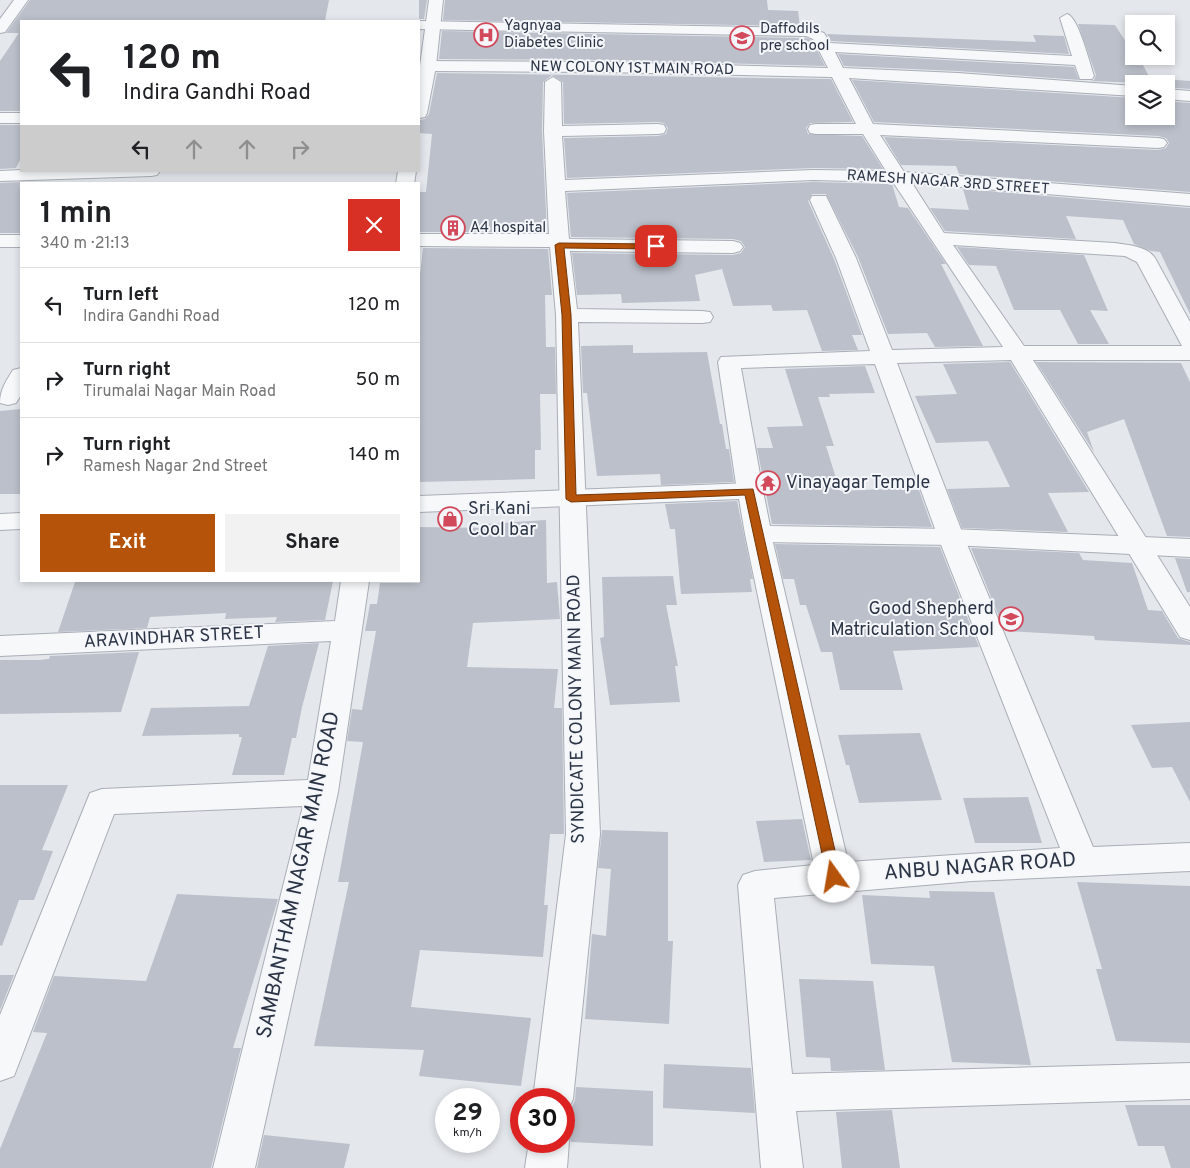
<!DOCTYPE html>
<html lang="en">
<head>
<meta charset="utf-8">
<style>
	body { margin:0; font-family:Overpass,sans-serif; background:#f2f2f2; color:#202124; height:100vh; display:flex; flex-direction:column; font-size:19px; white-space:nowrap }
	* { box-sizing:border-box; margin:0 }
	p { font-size:16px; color:#757577 }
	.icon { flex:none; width:28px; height:28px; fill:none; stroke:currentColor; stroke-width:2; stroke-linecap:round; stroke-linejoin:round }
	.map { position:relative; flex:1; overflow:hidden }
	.details { position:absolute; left:20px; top:182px; width:400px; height:400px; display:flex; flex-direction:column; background:#fff; border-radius:0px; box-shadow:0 2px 8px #0003 }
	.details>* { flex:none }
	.banner { position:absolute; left:20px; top:20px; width:400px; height:152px; border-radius:0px; box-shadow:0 2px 8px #0003; background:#fff; color:#202124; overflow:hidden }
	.fabs { position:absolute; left:1125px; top:15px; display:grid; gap:10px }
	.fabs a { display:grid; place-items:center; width:50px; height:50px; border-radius:0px; background:#fff; box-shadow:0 2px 8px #0003; font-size:25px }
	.speed { position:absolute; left:435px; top:1088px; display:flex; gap:10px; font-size:25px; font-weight:700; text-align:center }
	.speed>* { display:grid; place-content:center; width:65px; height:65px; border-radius:50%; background:#fff; box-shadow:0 2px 8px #0003; line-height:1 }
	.speed small { font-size:12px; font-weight:400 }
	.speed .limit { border:8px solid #d22; background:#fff; color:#111 }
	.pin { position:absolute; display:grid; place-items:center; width:42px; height:42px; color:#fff; margin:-21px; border-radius:10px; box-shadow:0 2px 8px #0006 }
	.me { position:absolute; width:55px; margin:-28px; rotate:347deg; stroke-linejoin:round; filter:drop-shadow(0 0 4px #0008) }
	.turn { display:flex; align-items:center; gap:18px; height:105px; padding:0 20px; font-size:22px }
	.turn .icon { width:65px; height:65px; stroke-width:2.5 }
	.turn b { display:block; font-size:35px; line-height:42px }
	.lanes { display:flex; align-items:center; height:48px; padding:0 20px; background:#0003; justify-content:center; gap:25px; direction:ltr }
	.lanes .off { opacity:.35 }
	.round { display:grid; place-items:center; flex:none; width:52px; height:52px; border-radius:0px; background:#f2f2f2 }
	.head { display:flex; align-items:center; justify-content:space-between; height:85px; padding:0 20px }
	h1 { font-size:30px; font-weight:700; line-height:38px }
	.primary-button { display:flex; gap:10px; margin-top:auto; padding:10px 20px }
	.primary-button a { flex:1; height:58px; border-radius:0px; background:#b45309; color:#fff; font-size:20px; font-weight:700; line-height:58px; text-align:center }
	.primary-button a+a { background:#f2f2f2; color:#202124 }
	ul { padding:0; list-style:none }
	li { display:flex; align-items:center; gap:15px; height:75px; padding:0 20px; border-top:1px solid #e0e0e0 }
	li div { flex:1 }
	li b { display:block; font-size:19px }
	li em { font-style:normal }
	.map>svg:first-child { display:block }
</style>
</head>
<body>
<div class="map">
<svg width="1190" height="1168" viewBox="0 0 1190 1168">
	<rect width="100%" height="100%" fill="#e4e7ec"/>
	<g fill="#bbc0ca">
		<polygon points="30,0 329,0 325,21 21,21 21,111 0,111 0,61 19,33 6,33"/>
		<polygon points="419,0 427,0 424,19 419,19"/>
		<polygon points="445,0 767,0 768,10 798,11 800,26 443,20"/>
		<polygon points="1078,24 1115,25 1128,45 1131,45 1134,56 1138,56 1150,78 1190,81 1190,89 1166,87 1166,84 1090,81 1094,80 1096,75"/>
		<polygon points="442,31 806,38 812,40 825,66 605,60 439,59"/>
		<polygon points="827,34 1036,42 1033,35 1064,36 1069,54 831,41"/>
		<polygon points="838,54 1074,67 1079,80 958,71 844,66"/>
		<polygon points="437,73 831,79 853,122 810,123 806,128 808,134 862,136 883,169 813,168 567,178 564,138 658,136 666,134 668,128 664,123 658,122 564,124 563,82 552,75 543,82 542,131 547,232 420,232 419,192 426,192 432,134 419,133 419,120 425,119 429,114"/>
		<polygon points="852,80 1134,98 1134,116 1166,116 1166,101 1190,103 1190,192 959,174 956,166 901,165 884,137 1158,150 1166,148 1169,143 1166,138 1158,136 874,122"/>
		<polygon points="0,125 21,125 21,158 16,168 0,169"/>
		<polygon points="21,182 21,233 0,233 0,183"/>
		<polygon points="813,182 892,184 899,207 908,208 946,264 941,264 983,346 935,347 927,333 888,334 858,257 826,194 812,194 808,201 834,259 862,335 852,335 858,350 822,351 807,310 773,311 771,305 733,306 722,269 695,275 700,301 622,303 621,294 577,295 572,253 733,255 741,253 745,247 741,241 733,239 571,237 567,193"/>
		<polygon points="963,189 1190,208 1190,314 1160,252 1151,251 1134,244 1123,220 1066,216 1076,239 945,231 930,208 969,210"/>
		<polygon points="957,247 1084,255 1108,311 1090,310 1109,344 1078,344 1060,310 1014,310 996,266 969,265"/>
		<polygon points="423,248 548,249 552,295 545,295 546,347 555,347 556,394 540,394 541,450 535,450 535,479 419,482 419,283"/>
		<polygon points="633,345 633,353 707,352 720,424 722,424 726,449 729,449 734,482 661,485 660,474 597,476 587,393 583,393 581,346"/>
		<polygon points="1010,362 1089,492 1048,493 1068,532 962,528 947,489 1010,487 988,441 936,443 915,396 957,394 943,364"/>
		<polygon points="1036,362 1181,363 1190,382 1190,537 1167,536 1124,419 1087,432 1094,452"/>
		<polygon points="865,366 875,393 829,394 830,397 818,397 834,446 826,446 840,491 910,488 911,490 919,490 932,527 772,524 757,448 773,448 767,427 803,426 785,369"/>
		<polygon points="21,409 21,494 0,494 0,411"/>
		<polygon points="737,501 753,579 750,579 752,592 681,594 675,529 670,529 665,504"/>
		<polygon points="546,520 547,583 557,582 560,619 473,623 467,667 558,669 554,708 562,708 564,834 550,834 544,905 548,905 543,957 420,950 411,1007 531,1018 521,1086 419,1076 424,1050 314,1046 349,882 338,882 363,742 347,741 352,709 362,710 376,631 365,631 370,604 377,604 380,583 419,583 419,527 486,528 486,524"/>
		<polygon points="775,544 940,547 979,647 893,651 903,690 840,690 832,652 821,652 806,605 800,605 794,579 783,579"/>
		<polygon points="971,548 1079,553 1083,560 1132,563 1148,610 1162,611 1178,638 1190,642 1190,645 1095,640 1094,636 1005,631"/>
		<polygon points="1175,558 1190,559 1190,592 1187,592"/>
		<polygon points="673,576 677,605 666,605 678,666 675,666 680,702 610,705 600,638 604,637 602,577"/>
		<polygon points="333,581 325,620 275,622 277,617 225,619 226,613 150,617 147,628 58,632 75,582"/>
		<polygon points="319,643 302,707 296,738 292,738 284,775 232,775 242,737 239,737 239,734 142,736 151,708 249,706 268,646"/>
		<polygon points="139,652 121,712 0,714 0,660 40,660 49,659 50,656"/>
		<polygon points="1190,722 1190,802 1172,767 1152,768 1131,725"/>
		<polygon points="920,733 942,800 859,803 849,765 846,765 838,735"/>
		<polygon points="0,785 68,785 42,850 53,851 34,900 19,900 2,946 0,945"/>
		<polygon points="1028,797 1042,843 975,843 963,798"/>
		<polygon points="802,819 811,860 764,862 756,821"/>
		<polygon points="602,830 668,832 668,941 673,941 669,1024 585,1019 592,934 606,936 611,869 598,868"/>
		<polygon points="1077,882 1190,886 1190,1043 1116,1041 1096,969 1102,969"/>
		<polygon points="929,891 994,892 1031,1065 952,1062 934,966 871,964 862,895 930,898"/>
		<polygon points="177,894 278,899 233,1048 241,1048 211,1168 0,1168 0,1149 47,1033 33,1032 54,976 146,981"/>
		<polygon points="0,975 14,975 0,1010"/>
		<polygon points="799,979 873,981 885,1070 831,1071 830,1058 806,1057"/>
		<polygon points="664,1064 751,1068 755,1113 663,1108"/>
		<polygon points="576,1087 653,1091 653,1146 571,1142 564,1126 564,1116 569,1113 575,1100"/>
		<polygon points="1125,1105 1190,1105 1190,1168 1171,1168 1164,1146 1138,1146"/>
		<polygon points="892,1110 900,1168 842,1168 836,1112"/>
		<polygon points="264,1135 350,1144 344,1168 257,1168"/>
	</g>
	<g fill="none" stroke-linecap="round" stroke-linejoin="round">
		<g stroke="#a9aeb7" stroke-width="2">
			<g id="minor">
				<polygon points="14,0 28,0 5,32 0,33 0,19"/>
				<path d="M1067 14C1078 16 1090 64 1094 76L1092 79H1080L1075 65 835 52 843 68 958 73 1134 86V96L849 78 873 124 1158 138 1164 139 1167 143 1164 147 1158 148 880 135 904 172 1190 194V206L912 183 944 233 1115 243C1128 245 1147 246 1155 258L1190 322V360H1033L1190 607V640L1180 637 1011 360 897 363 964 537 1093 847 1190 843V871L972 881 774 898 792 1074 1190 1063V1099L796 1111 803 1168H761L738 885 743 875 755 871 814 865 745 534 749 528 758 526 767 528 771 534 848 862 1060 848 938 537 875 364 741 368 763 491 759 497 750 499 741 497 737 491 718 362 721 357 870 351 836 258 810 200 812 196H826L828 200 856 258 892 350 1003 347 893 182 813 180 565 191 569 239 733 241 740 243 743 247 740 251 733 253 570 251 577 309 702 311 710 312 713 317 710 322 702 323 578 322 600 834 573 1099 567 1112 564 1114V1099H533L566 834 556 315 550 247 419 246V234H549L544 131 545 82 553 77 561 82 562 126 658 124 664 125 666 129 664 133 658 134 562 136 565 180 813 170 886 171 863 134H816L810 133 808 129 810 125 816 124H856L832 77 605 72 428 71 420 66 428 61 605 62 828 68 813 39 806 36 419 29V21H416H419L807 28 824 33 830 43 1072 56 1060 18ZM953 245 1125 256 1137 262 1182 346H1024Z"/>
				<polygon points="1166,89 1190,91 1190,101 1166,99"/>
				<rect x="0" y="113" width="21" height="10"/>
				<polygon points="0,171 21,170 160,171 157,175 151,176 0,181"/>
				<rect x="0" y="235" width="21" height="12"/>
				<path d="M21 368V395L16 403 8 405 0 403C0 390 6 381 13 370Z"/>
				<polygon points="341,581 369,581 338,792 255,1168 213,1168 303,806 114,814 19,1063 14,1076 0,1081 0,1015 90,793 102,789 308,780 331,641 0,656 0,636 335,621"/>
				<polygon points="564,1128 569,1141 567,1168 525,1168 529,1141 564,1141"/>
			</g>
		</g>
		<g stroke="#a9aeb7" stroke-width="2">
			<g id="tertiary">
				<polygon points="429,0 443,0 436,66 427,113 425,117 419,118 419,73"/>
				<polygon points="398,171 416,171 414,184 396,184"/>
				<polygon points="750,483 759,485 763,491 770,526 951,529 1190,539 1190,557 951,545 758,542 749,540 745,534 739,499 419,512 419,496"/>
				<polygon points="21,513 21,529 0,530 0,514"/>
			</g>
		</g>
		<use href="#minor" fill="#f7f8fa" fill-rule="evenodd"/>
		<use href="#tertiary" fill="#f7f8fa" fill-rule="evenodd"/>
	</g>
	<polygon fill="#b45309" stroke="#753606" points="559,243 656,244 660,246 656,249 564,248 571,315 576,495 753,489 841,877 839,881 829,881 827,877 745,495 571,502 566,499 562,315 555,245"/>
	<defs>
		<g id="hospital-ring" transform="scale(1.25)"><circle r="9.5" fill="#f4f6f9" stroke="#d1495b" stroke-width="1.5"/><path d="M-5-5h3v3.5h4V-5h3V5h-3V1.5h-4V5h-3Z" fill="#d1495b"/></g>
		<g id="school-ring" transform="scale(1.25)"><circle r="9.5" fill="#f4f6f9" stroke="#d1495b" stroke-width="1.5"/><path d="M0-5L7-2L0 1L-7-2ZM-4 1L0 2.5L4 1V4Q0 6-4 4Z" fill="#d1495b"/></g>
		<g id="building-ring" transform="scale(1.25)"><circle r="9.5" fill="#f4f6f9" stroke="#d1495b" stroke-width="1.5"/><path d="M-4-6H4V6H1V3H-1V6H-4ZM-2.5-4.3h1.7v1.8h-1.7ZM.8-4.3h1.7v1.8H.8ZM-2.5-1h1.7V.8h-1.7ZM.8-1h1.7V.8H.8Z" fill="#d1495b"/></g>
		<g id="temple-ring" transform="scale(1.25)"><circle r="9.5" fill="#f4f6f9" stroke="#d1495b" stroke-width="1.5"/><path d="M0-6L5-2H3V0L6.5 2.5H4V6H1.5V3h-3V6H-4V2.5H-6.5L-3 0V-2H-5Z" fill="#d1495b"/></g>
		<g id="shop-ring" transform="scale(1.25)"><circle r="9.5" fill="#f4f6f9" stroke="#d1495b" stroke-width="1.5"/><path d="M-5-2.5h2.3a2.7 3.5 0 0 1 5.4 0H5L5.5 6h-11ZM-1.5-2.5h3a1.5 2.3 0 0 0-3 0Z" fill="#d1495b"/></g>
	</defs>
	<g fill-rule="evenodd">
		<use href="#hospital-ring" x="486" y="35"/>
		<use href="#school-ring" x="742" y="38"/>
		<use href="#building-ring" x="453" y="228"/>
		<use href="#temple-ring" x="768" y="483"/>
		<use href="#shop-ring" x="450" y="519"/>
		<use href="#school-ring" x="1011" y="619"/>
	</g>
	<g text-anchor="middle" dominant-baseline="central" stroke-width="4" stroke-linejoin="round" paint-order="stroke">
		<g font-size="15" fill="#2b3445" stroke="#f4f6f9" text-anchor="start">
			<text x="504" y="26">Yagnyaa<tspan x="504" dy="17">Diabetes Clinic</tspan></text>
			<text x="760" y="29">Daffodils<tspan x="760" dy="17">pre school</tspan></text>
			<text x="470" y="228">A4 hospital</text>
		</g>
		<g font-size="15" fill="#2b3445" stroke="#f4f6f9">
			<text transform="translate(632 69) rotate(1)">NEW COLONY 1ST MAIN ROAD</text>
			<text transform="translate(948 183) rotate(4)">RAMESH NAGAR 3RD STREET</text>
		</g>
		<g font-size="18" fill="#2b3445" stroke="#f4f6f9" text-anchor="start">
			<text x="786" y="483">Vinayagar Temple</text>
			<text x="468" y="509">Sri Kani<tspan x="468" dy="21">Cool bar</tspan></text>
			<text x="994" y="609" text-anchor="end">Good Shepherd<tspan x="994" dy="21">Matriculation School</tspan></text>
		</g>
		<g font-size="18" fill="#2b3445" stroke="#f4f6f9">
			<text transform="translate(174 638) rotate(-3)">ARAVINDHAR STREET</text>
			<text transform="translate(577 709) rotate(-91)">SYNDICATE COLONY MAIN ROAD</text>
		</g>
		<g font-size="21" fill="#2b3445" stroke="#f4f6f9">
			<text transform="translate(980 867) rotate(-4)">ANBU NAGAR ROAD</text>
			<text transform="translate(299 875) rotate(-78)">SAMBANTHAM NAGAR MAIN ROAD</text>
		</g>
	</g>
</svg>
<div class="fabs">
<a><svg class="icon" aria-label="search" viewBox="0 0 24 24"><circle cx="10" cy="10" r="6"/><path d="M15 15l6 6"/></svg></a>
<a><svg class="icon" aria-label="layers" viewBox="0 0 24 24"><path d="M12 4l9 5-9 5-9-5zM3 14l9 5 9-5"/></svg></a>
</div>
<div class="speed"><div>29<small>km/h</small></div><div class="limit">30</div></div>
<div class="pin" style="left:656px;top:246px;background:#d93025"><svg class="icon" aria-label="arrive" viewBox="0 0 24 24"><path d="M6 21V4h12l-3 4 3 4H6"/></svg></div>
<svg class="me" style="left:834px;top:877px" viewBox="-20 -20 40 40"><circle r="19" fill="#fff"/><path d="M0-13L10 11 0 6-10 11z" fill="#b45309"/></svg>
<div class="banner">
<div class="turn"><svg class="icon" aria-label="left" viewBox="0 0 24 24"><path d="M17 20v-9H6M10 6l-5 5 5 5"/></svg><div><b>120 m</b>Indira Gandhi Road</div></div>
<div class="lanes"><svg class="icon" aria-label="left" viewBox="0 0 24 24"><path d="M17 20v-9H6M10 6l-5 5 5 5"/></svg><svg class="icon off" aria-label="ahead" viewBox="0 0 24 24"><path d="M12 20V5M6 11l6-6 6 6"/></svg><svg class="icon off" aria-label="ahead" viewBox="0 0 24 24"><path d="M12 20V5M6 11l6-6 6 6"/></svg><svg class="icon off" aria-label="right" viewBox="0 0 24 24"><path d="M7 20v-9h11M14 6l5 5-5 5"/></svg></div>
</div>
<section class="details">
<div class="head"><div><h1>1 min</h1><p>340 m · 21:13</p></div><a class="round" style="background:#d93025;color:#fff"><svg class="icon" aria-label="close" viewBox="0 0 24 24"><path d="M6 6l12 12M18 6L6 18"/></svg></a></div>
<ul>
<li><svg class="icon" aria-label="left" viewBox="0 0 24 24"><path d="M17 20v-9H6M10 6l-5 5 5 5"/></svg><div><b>Turn left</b><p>Indira Gandhi Road</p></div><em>120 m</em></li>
<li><svg class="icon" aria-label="right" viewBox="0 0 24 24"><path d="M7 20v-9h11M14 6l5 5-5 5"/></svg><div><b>Turn right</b><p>Tirumalai Nagar Main Road</p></div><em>50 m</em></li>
<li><svg class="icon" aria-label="right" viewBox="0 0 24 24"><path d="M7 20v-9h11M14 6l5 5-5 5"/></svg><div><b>Turn right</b><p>Ramesh Nagar 2nd Street</p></div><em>140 m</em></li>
</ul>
<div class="primary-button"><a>Exit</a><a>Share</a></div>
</section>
</div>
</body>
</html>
